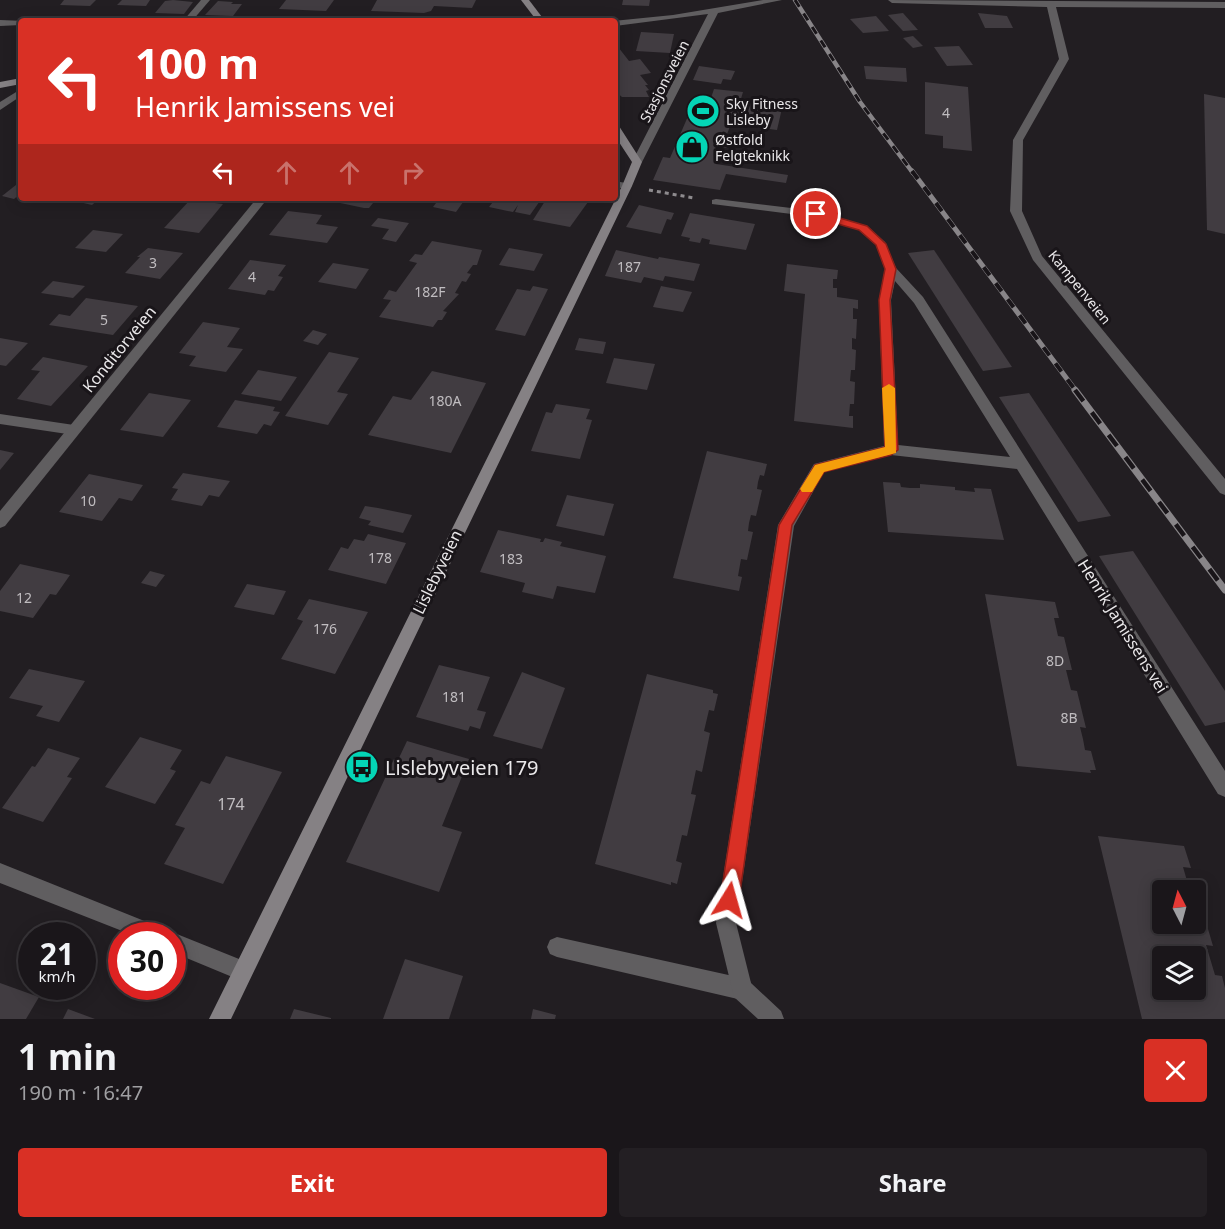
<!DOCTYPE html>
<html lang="en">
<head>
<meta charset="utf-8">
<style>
	body { margin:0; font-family:"Noto Sans",sans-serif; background:#231f23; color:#f1f3f6; height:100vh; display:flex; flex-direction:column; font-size:22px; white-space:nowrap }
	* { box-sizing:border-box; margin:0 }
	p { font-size:20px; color:#9f9fa2 }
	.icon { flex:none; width:33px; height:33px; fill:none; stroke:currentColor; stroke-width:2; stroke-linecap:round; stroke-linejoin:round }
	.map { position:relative; height:1019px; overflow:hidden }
	.details { display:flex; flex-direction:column; background:#1a161a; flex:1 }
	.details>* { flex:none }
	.guide { position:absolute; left:18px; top:18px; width:600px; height:183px; border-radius:6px; box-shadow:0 3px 15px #0003,0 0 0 2px #383539; background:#d93025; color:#fff; overflow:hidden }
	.needle { width:39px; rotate:354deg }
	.controls { position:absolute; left:1152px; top:880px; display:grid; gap:12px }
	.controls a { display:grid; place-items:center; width:54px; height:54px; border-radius:6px; background:#1a161a; box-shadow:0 3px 15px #0003,0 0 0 2px #383539; font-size:30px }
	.speed { position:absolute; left:18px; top:922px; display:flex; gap:12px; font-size:30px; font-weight:700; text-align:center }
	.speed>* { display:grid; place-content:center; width:78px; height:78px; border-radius:50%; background:#1a161a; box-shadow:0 3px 15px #0003,0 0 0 2px #383539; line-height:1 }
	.speed small { font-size:15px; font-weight:400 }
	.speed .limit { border:9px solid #d22; background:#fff; color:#111 }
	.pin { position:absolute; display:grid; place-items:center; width:51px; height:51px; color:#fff; margin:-26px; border:3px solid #fff; border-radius:50%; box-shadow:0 2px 6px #0007 }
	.me { position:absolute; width:66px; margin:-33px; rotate:8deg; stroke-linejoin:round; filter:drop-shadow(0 0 4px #0008) }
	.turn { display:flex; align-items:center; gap:21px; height:126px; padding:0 18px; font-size:27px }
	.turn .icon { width:78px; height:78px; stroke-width:2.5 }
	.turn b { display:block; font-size:42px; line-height:51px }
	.lanes { display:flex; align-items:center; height:57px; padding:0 18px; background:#0003; justify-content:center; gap:30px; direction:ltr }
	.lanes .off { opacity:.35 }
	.round { display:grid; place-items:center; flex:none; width:63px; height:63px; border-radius:6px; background:#231f23 }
	.overview { display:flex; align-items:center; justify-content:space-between; height:102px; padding:0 18px }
	h1 { font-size:36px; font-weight:700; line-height:45px }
	.action { display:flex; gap:12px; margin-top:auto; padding:12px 18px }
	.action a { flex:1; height:69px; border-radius:6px; background:#d93025; color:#fff; font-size:24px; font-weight:700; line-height:69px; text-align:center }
	.action a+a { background:#231f23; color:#f1f3f6 }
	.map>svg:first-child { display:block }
</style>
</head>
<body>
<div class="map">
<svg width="1225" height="1019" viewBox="0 0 1225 1019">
	<rect width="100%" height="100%" fill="#221e22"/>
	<g fill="#413c41" fill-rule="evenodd">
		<polygon points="64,0 96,0 90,6 60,5"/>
		<polygon points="122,0 150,0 146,6 117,5"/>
		<polygon points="173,0 193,2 184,14 155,13 165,1"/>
		<polygon points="286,0 334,0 326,11 279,9"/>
		<polygon points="377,0 476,0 472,8 434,6 431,11 424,13 371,11"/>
		<polygon points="623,0 650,0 649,6 622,5"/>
		<polygon points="218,1 233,2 231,4 242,4 233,16 205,15"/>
		<polygon points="903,13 918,30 903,31 888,15"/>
		<polygon points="978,13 1007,16 1013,28 985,28"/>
		<polygon points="876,16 889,31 863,33 850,19"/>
		<polygon points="641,32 674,34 670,53 636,51"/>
		<polygon points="913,36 923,46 913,48 903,38"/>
		<polygon points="615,43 629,61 640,59 651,73 640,75 648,85 645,85 649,90 646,91 649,97 622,97 615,91"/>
		<polygon points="959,46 973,65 947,66 934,47"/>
		<polygon points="699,66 735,71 731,80 723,79 721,84 693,80"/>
		<polygon points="864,66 906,68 907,82 866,79"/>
		<polygon points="925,82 968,87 972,151 943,148 943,136 925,134"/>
		<polygon points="714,89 743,92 740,102 783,104 777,130 731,124 725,139 730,140 727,148 722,147 716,164 788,175 786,183 726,174 720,190 653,180 663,157 670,158 695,100 710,101"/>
		<polygon points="1204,94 1225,98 1225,234 1207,230"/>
		<polygon points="21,181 21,193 14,199 2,196"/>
		<polygon points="62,198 100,198 92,205"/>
		<polygon points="328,198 371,198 368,202 373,203 369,208 364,208 326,200"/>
		<polygon points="440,198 466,198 456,212 433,207"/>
		<polygon points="496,198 542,198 530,215 515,212 518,205 513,212 489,207"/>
		<polygon points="547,198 584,198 588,202 570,227 533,220"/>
		<polygon points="190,200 223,204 199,233 164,228"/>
		<polygon points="639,205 674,213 671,220 667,219 661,234 626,227"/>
		<polygon points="288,211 322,215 316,224 338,227 327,243 269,235"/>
		<polygon points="690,213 755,224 746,250 709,244 710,240 702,238 700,243 689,241 690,238 681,236"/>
		<polygon points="378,218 409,223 396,242 382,239 389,229 371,226"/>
		<polygon points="93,230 123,234 106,252 75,248"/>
		<polygon points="432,241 482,250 477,265 473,265 467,273 471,274 466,282 462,281 455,293 459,294 443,311 447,312 442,320 438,320 433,327 379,317 391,300 383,299 389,290 396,292 417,263 409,261 415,254 422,255"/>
		<polygon points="148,248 183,253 160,279 125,273 140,257 137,257"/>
		<polygon points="509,248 543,254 534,271 499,265"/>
		<polygon points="616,250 658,259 659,257 700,264 694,281 665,276 663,281 644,277 641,283 605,276"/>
		<polygon points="934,250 1012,367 983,371 908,253"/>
		<polygon points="250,260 286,265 278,276 283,277 274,291 268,290 265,295 228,289"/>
		<polygon points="333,263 369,269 356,289 318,282"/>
		<polygon points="787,264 838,270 837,279 833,279 833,288 837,288 837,297 858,300 858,309 853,308 853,319 857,319 856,339 852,338 852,349 856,350 855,370 851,370 850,381 855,382 854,404 850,404 849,416 853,416 853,428 794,421 805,294 784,291"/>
		<polygon points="53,281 85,286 73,298 41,293"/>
		<polygon points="533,286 548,289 525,336 495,330 517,289 530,291"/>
		<polygon points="661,286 692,292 683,312 653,307"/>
		<polygon points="86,298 138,306 113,335 49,325 59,314 70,316"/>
		<polygon points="203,322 240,328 227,347 243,349 226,372 189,366 196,356 179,353"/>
		<polygon points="313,330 327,334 318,345 303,341"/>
		<polygon points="0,338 28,343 6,366 0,365"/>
		<polygon points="579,338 606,342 603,354 575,350"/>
		<polygon points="329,352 359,358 337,392 348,394 328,425 285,416"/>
		<polygon points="43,357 88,366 51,406 17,399 40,371 31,370"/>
		<polygon points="614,358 655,364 647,390 606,383"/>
		<polygon points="258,370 297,377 281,401 241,394"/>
		<polygon points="432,371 486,383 451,453 368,435 393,396 411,400"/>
		<polygon points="149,393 191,400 163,437 120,430"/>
		<polygon points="1029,393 1111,516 1078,522 999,397"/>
		<polygon points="235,400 275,407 273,411 280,412 271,426 264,424 257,434 217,427"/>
		<polygon points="556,404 590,409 586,419 592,420 580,459 531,451 546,412 552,413"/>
		<polygon points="0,450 14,453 0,470"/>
		<polygon points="707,451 767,464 764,476 760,475 758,482 757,489 762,490 756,516 751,515 749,523 748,531 753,532 747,560 741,559 738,576 742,577 739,591 673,578"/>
		<polygon points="183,473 230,481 219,497 209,495 202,506 171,500 178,489 172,488"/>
		<polygon points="89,474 143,485 132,501 119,498 102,521 59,512"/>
		<polygon points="883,482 900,483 901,487 910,488 920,488 920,484 955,487 955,490 975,492 974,488 991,489 1004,540 888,532"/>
		<polygon points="567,495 614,504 604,536 556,526"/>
		<polygon points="365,506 378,508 412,515 403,533 368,525 371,521 359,518"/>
		<polygon points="498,530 541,539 540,542 543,542 545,538 562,542 560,546 606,556 595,593 557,586 553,599 522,592 525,583 480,572"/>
		<polygon points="368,534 406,543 386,584 328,570 341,547 348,549 354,539 364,541"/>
		<polygon points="1133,551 1225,691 1225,722 1205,726 1099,556"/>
		<polygon points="20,564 70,575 56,595 50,594 33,618 0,611 0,591"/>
		<polygon points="150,571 165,575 156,587 141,583"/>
		<polygon points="247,584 286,591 274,615 234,607"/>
		<polygon points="985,594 1055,602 1059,618 1054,618 1058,636 1064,637 1072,670 1066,670 1071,690 1077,691 1086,728 1080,727 1083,739 1085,750 1091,751 1096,770 1090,770 1091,773 1017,766"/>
		<polygon points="309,599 368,612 335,674 281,659 303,621 297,619"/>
		<polygon points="439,665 490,677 477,710 486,712 480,729 470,726 468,731 416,717"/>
		<polygon points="29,669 85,681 59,722 36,716 43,706 9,698"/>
		<polygon points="522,672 565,688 542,749 493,736"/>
		<polygon points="647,674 713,690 713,693 718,694 714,711 709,710 704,731 710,733 702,772 696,770 691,794 696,795 687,836 682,835 676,861 682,863 677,884 671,882 671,885 595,864"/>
		<polygon points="140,737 182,750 170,769 176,771 155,804 105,787"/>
		<polygon points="407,741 469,759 442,826 462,832 439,892 346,862 394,759 398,760"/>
		<polygon points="48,748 80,758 67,777 72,778 43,822 2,808 32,766 35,767"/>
		<polygon points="226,756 282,772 223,884 164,864 185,828 175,825 201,781 210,784"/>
		<path d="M1098 836 1184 846 1191 868 1183 867 1190 891H1162V924H1196V895H1198L1213 946 1206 945 1215 975 1222 976 1225 988V1019H1142ZM1162 957H1196V990H1162Z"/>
		<polygon points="405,959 463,976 449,1019 383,1019"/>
		<polygon points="0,983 39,997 26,1019 0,1019"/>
		<polygon points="68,1009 95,1019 63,1019"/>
		<polygon points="294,1009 331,1018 331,1019 290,1019"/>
		<polygon points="533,1009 556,1015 555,1019 531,1019"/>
	</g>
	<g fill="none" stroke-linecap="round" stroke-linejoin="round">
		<polyline stroke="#8e8b8e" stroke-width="3" stroke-dasharray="4 4" stroke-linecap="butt" points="649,190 694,198"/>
		<g fill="#605e60" fill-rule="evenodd">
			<polygon points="0,414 74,425 81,430 74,435 0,424"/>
			<polygon points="557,937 742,978 750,981 753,989 750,997 742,1000 557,957 550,954 547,947 550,940"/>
		</g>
		<g fill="#605e60" fill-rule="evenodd">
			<polygon points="201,0 210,0 192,21 183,21"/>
			<polygon points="763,0 782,0 718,13 642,162 633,164 632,162 708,14 615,26 615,21 613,21 673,15"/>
			<polygon points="888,0 1225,2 1225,8 1056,7 1069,59 1023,140 1022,211 1042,256 1225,479 1225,495 1220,493 1033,260 1010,211 1013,140 1059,59 1047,7 892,3"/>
			<polygon points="31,18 134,18 138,21 27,21"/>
			<polygon points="0,20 25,21 21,21 21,25 0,26"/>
			<polygon points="21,89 21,96 0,110 0,102"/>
			<polygon points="615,181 631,184 632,186 627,189 615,187"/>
			<polygon points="257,198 268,198 5,526 0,528 0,511"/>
			<path d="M716 199 816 211 867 226 885 242 896 268 923 297 1225 771V797L1218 794 1017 469 891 455 824 472 794 526 736 923 751 983 781 1011 784 1019H758L734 997 716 923 778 525 814 464 884 446 879 300 885 269 876 245 859 230 815 217 712 204V200ZM895 281 914 303 1010 457 898 445 891 300Z"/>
			<polygon points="0,863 249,963 253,970 249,977 242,981 172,952 172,936 135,936 0,883"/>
		</g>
		<g fill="#858184" fill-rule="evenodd">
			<polygon points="521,0 529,0 545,21 537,21"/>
			<polygon points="21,78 21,84 0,88 0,82"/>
			<polygon points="615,125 619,126 642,162 632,186 231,1019 209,1019 622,186 632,162 615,136"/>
		</g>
		<g stroke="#888588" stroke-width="4.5">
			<polyline id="rail-far2" points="795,0 860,102 913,173"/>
		</g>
		<g stroke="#888588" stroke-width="5">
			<polyline id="rail-far1" points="912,171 1076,391"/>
		</g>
		<g stroke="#888588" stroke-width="7">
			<polyline id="rail" points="1075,390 1225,590"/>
		</g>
		<use href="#rail-far2" stroke="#191519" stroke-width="3" stroke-dasharray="8" stroke-linecap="butt"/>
		<use href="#rail-far1" stroke="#191519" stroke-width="4" stroke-dasharray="10" stroke-linecap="butt"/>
		<use href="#rail" stroke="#191519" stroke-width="4.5" stroke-dasharray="14" stroke-linecap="butt"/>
	</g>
	<polygon fill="#d93025" stroke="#8d1f18" stroke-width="1.5" points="816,211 867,226 886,244 896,269 890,300 898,450 891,455 824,472 792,525 739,900 736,906 729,909 723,906 720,900 779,525 815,465 885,447 879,300 885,269 876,245 859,230 813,217 813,212"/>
	<polygon fill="#f59e0b" points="889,384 895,388 896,453 824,472 812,492 802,492 800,489 815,465 885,447 882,388"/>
	<defs>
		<g id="stadium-disc" transform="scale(1.725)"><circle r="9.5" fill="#04d5b6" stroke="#191519"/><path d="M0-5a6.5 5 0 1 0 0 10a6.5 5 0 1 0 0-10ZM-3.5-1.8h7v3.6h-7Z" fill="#111"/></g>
		<g id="shop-disc" transform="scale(1.725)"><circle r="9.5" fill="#04d5b6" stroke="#191519"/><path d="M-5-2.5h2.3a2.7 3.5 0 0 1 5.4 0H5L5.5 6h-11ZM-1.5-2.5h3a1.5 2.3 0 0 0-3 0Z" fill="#111"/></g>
		<g id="bus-disc" transform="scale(1.725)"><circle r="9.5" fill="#04d5b6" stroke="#191519"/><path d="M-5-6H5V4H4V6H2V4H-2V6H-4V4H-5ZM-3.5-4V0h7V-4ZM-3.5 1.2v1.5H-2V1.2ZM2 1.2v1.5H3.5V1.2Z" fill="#111"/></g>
	</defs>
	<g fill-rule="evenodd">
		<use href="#stadium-disc" x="703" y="111"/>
		<use href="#shop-disc" x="692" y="147"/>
		<use href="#bus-disc" x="362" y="767"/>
	</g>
	<g text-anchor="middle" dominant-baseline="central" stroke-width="6" stroke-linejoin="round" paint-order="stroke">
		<g font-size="14" fill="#eae8ea" stroke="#191519">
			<text transform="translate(664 81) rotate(-63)">Stasjonsveien</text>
			<text transform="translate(1080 287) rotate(51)">Kampenveien</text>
		</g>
		<g font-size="14" fill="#eae8ea" stroke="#191519" text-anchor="start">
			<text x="726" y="103">Sky Fitness<tspan x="726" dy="16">Lisleby</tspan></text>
			<text x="715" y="139">Østfold<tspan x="715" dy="16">Felgteknikk</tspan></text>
		</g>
		<g font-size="14" fill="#c0bdc0">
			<text x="946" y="112">4</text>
			<text x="153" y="262">3</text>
			<text x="629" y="266">187</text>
			<text x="252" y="276">4</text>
			<text x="430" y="291">182F</text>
			<text x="104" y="319">5</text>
			<text x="445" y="400">180A</text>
			<text x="88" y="500">10</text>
			<text x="380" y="557">178</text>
			<text x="511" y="558">183</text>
			<text x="24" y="597">12</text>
			<text x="325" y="628">176</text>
			<text x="1055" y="660">8D</text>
			<text x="454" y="696">181</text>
			<text x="1069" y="717">8B</text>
		</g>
		<g font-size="16" fill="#eae8ea" stroke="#191519">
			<text transform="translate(119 349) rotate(-51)">Konditorveien</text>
			<text transform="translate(437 572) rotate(-64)">Lislebyveien</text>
			<text transform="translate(1123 626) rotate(58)">Henrik Jamissens vei</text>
		</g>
		<g font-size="16" fill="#c0bdc0">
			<text x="231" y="804">174</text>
		</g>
		<g font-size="20" fill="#eae8ea" stroke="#191519" text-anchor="start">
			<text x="385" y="767">Lislebyveien 179</text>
		</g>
	</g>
</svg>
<div class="controls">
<a><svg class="needle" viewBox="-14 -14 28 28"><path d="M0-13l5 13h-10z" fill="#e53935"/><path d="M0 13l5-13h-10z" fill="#9f9fa2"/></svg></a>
<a><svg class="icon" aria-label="layers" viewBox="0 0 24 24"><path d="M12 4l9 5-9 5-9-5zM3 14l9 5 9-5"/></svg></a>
</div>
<div class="speed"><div>21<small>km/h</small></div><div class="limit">30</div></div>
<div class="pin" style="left:816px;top:214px;background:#d93025"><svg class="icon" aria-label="arrive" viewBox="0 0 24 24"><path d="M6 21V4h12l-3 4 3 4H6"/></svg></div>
<svg class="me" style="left:729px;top:900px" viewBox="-20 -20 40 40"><path d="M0-17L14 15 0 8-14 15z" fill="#d93025" stroke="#fff" stroke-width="4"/></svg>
<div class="guide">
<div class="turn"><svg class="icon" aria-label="left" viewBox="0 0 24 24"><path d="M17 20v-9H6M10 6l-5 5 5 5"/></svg><div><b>100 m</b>Henrik Jamissens vei</div></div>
<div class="lanes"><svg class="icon" aria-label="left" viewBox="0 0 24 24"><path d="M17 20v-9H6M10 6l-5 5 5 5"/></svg><svg class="icon off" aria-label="ahead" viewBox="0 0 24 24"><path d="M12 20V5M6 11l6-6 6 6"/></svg><svg class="icon off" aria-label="ahead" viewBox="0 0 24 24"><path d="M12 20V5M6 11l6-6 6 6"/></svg><svg class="icon off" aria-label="right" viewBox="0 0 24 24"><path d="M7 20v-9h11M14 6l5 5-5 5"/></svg></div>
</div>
</div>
<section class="details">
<div class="overview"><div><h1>1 min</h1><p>190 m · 16:47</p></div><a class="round" style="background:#d93025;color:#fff"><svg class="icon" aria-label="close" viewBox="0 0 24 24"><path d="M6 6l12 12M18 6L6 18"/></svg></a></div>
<div class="action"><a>Exit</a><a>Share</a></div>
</section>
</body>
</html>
